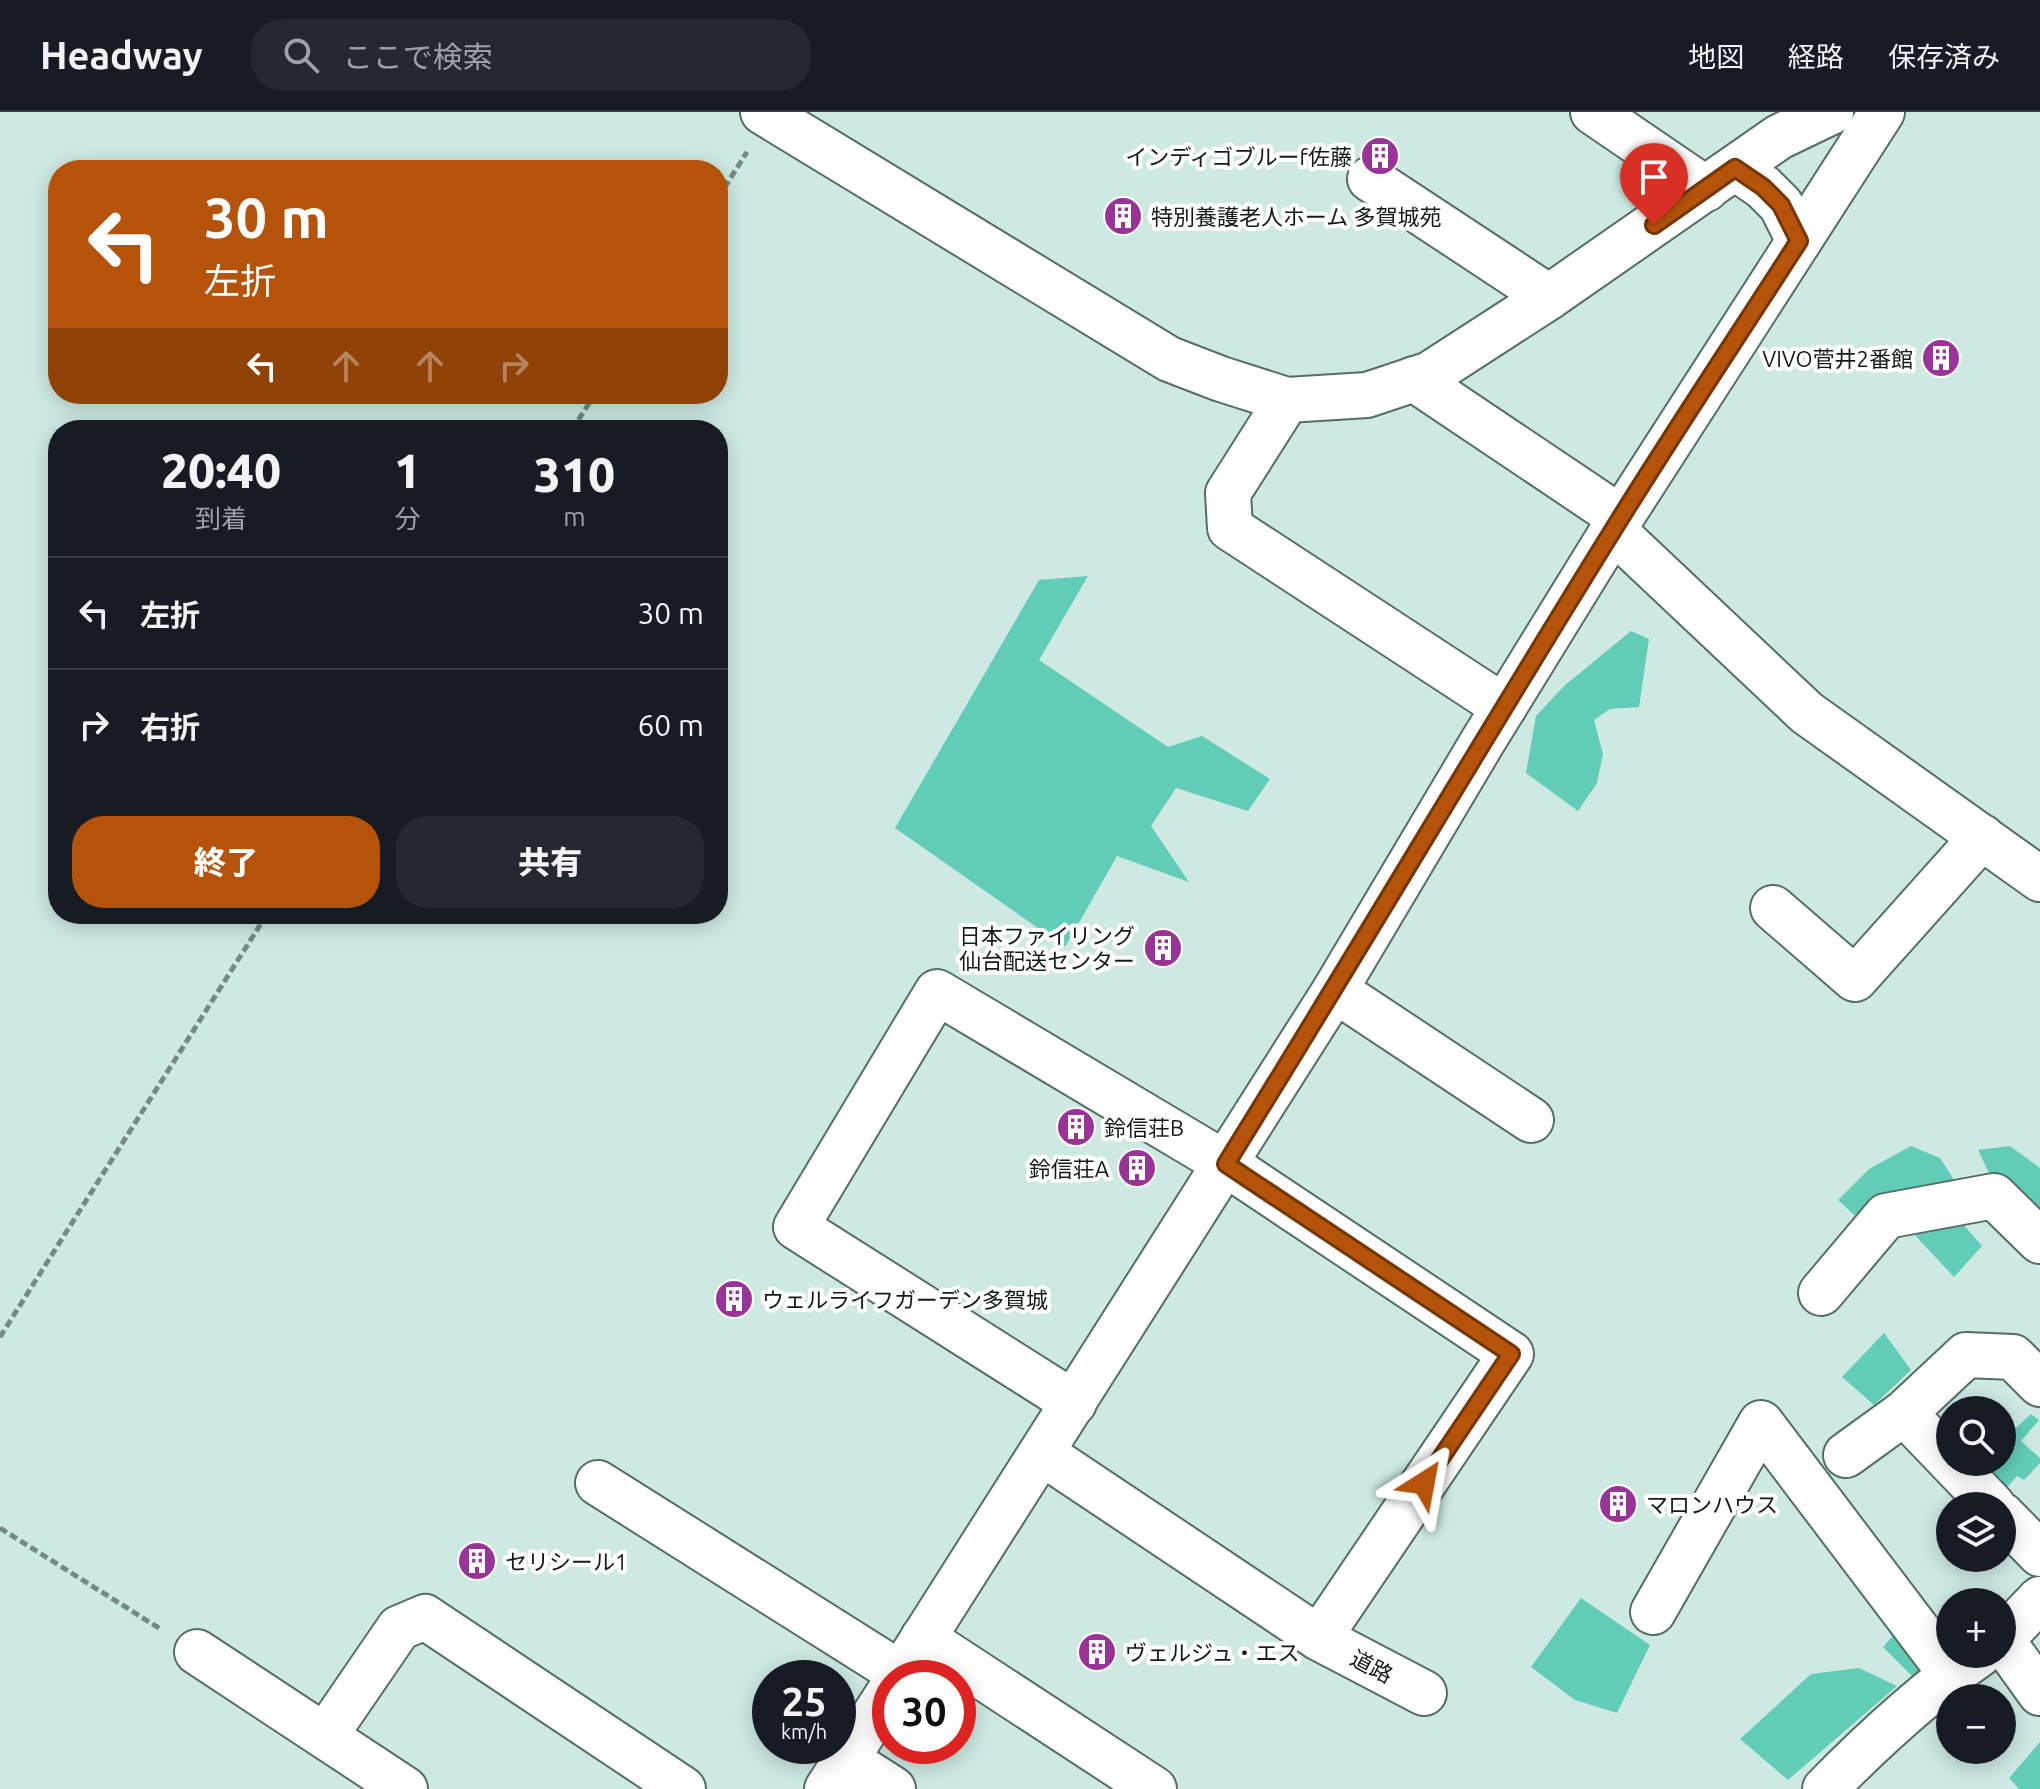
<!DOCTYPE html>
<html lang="ja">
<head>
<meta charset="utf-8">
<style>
	body { margin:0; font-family:Ubuntu,"Noto Sans JP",sans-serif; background:#242831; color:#f1f3f6; height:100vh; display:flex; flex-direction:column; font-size:30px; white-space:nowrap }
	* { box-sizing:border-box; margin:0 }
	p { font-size:26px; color:#9ea1a6 }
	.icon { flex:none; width:44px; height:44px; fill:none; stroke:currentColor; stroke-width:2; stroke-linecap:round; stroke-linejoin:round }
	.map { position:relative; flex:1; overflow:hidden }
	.sheet { position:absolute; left:48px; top:308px; width:680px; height:504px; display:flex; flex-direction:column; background:#171b24; border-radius:32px; box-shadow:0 4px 20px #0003 }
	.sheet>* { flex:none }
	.guide { position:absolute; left:48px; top:48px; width:680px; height:244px; border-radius:32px; box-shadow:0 4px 20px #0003; background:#b45309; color:#fff; overflow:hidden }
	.controls { position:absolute; left:1936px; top:1284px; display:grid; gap:16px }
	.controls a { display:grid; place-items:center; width:80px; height:80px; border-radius:50%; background:#171b24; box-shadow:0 4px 20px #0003; font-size:40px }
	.speed { position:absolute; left:752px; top:1548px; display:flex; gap:16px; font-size:40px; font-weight:700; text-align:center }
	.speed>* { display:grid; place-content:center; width:104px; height:104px; border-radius:50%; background:#171b24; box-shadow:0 4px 20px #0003; line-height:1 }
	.speed small { font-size:20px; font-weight:400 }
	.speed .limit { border:12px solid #d22; background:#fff; color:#111 }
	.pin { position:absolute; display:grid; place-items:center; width:68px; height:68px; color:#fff; margin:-82px -34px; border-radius:50% 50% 50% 0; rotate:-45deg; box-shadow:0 0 8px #0007 }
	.pin .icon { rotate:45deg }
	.me { position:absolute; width:88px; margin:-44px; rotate:34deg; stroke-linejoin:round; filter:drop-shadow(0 0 6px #0008) }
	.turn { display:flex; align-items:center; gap:28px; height:168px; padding:0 24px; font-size:36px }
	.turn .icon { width:104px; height:104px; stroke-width:2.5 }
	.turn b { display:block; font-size:56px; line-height:68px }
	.lanes { display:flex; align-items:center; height:76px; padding:0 24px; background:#0003; justify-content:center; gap:40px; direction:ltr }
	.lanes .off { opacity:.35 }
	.eta { display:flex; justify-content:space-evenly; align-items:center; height:136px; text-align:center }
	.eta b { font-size:48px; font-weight:800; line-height:56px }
	.action { display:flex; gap:16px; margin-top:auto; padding:16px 24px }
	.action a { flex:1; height:92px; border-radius:32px; background:#b45309; color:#fff; font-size:32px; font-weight:800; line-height:92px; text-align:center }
	.action a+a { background:#242831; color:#f1f3f6 }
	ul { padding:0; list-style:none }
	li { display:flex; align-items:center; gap:24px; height:112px; padding:0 24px; border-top:2px solid #363941 }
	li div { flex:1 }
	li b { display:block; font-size:30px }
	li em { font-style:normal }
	header { display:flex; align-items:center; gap:48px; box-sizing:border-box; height:112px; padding:0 40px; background:#171b24; border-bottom:2px solid #363941 }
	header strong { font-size:38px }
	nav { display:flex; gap:44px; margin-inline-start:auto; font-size:28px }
	.search { width:560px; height:72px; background:#242831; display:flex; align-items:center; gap:20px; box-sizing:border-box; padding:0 28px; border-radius:32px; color:#9ea1a6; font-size:30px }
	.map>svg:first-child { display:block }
</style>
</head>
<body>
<header>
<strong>Headway</strong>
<div class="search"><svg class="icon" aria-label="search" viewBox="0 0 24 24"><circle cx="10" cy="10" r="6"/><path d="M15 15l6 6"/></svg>ここで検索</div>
<nav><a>地図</a><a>経路</a><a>保存済み</a></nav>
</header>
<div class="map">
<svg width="2040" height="1677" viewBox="0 0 2040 1677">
	<rect width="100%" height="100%" fill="#cde9e2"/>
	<g fill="#62cdb7">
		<polygon points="1088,464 1039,548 1168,635 1202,624 1270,667 1248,699 1176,676 1151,714 1189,770 1117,744 1065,835 895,716 1039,468"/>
		<polygon points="1631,519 1649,527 1639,595 1610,597 1594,608 1603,642 1597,671 1578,699 1526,661 1536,604 1564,574"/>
		<polygon points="1911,1034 1940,1046 1960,1077 1863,1111 1838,1088 1869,1057"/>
		<polygon points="2010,1034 2040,1056 2040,1119 1997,1078 1978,1038"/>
		<polygon points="1955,1103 1982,1134 1954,1165 1911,1119"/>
		<polygon points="1884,1221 1911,1258 1874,1293 1842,1265"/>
		<polygon points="2031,1302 2039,1308 2021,1329 2040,1346 2040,1351 2024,1368 2017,1364 1996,1388 1980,1350 2002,1350 2002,1329"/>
		<polygon points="1581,1486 1650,1533 1617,1601 1575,1588 1531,1555"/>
		<polygon points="1902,1513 1933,1552 1913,1565 1883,1535"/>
		<polygon points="1859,1556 1897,1574 1788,1668 1740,1627 1811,1562"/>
		<polygon points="2040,1630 2040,1677 2019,1677 2009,1666"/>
	</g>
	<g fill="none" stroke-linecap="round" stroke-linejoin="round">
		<g stroke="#546e67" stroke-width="48">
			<g id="minor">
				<polyline points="763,0 1169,247 1221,267 1287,288 1367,283 1430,262 1549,185 1779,25 1831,0"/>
				<polyline points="1593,0 1706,77"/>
				<polyline points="1735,56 1763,75 1781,93 1799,129"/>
				<polyline points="1370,67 1549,185"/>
				<polyline points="1414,267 1621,406"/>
				<polyline points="1287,288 1228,381 1230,416 1504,595"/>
				<polyline points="1613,418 1807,601 2040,767"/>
				<polyline points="1773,796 1855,867 1982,725"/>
				<polyline points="1335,878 1531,1008"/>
				<polyline points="1821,1181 1886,1104 1994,1084 2040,1129"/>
				<polyline points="1904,1301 1950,1349"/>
				<polyline points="1042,1341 1319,1526 1511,1242 1226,1052 937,880 796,1115 1074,1291"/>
				<polyline points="1846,1343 1904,1301 1966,1243 2013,1245 2040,1272"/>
				<polyline points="1951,1350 1993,1394"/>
				<polyline points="598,1371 901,1562"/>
				<polyline points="2002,1403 2040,1442"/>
				<polyline points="1653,1500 1761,1311 1951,1562"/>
				<polyline points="923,1526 1154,1677"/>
				<polyline points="1319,1526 1424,1581"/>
				<polyline points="2002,1527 2040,1487"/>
				<polyline points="2002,1528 2040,1581"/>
				<polyline points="197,1540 405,1677"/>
				<polyline points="898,1566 1335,878 1483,629 1613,418 1882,0"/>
				<polyline points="325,1624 399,1516 425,1505 683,1677"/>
				<polyline points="846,1647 893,1677"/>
				<polyline points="827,1677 890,1579"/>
				<path d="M1825 1677C1873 1628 1924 1581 1980 1542"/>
			</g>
		</g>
		<g stroke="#758a84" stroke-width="5" stroke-dasharray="8 4" stroke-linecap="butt">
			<polyline points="718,86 747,40"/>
			<polyline points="572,318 595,282"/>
			<polyline points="0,1225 267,802"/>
			<polyline points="0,1416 162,1518"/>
		</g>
		<use href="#minor" stroke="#fff" stroke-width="44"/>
	</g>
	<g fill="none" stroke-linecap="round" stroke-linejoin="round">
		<g stroke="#753606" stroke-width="20">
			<path id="route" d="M1424 1371 1511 1242 1226 1052C1356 843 1480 632 1610 423 1671 324 1736 227 1799 129L1781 93 1763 75 1735 56 1654 113"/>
		</g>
		<use href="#route" stroke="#b45309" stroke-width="14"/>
	</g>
	<defs>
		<g id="building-disc" transform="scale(2)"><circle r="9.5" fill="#993398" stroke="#fff"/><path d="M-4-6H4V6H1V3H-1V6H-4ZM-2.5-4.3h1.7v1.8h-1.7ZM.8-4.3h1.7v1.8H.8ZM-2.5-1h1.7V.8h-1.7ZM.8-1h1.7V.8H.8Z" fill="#fff"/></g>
	</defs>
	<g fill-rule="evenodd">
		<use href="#building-disc" x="1380" y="44"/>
		<use href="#building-disc" x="1123" y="104"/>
		<use href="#building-disc" x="1941" y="246"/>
		<use href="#building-disc" x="1163" y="836"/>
		<use href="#building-disc" x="1076" y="1015"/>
		<use href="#building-disc" x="1137" y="1056"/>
		<use href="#building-disc" x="734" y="1187"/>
		<use href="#building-disc" x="1618" y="1392"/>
		<use href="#building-disc" x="477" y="1449"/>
		<use href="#building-disc" x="1097" y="1540"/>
	</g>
	<g text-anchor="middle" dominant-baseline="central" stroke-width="8" stroke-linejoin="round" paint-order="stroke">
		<g font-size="22" fill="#101b18" stroke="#fff" text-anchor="start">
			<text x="1352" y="44" text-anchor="end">インディゴブルーf佐藤</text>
			<text x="1151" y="104">特別養護老人ホーム 多賀城苑</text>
			<text x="1913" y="246" text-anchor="end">VIVO菅井2番館</text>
			<text x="1135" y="823" text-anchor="end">日本ファイリング<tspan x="1135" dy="25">仙台配送センター</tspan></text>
			<text x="1104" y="1015">鈴信荘B</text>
			<text x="1109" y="1056" text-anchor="end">鈴信荘A</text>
			<text x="762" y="1187">ウェルライフガーデン多賀城</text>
			<text x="1646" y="1392">マロンハウス</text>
			<text x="505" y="1449">セリシール1</text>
			<text x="1125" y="1540">ヴェルジュ・エス</text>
		</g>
		<g font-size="22" fill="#101b18" stroke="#fff">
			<text transform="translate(1372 1554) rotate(28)">道路</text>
		</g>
	</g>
</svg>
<div class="controls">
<a><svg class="icon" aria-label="search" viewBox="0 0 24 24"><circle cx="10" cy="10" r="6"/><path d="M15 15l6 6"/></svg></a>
<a><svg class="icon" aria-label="layers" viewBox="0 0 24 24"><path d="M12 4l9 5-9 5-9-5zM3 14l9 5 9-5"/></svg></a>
<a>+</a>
<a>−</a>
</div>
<div class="speed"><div>25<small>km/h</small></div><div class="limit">30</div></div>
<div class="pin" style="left:1654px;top:113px;background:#d93025"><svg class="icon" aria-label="arrive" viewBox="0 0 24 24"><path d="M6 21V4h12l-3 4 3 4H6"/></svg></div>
<svg class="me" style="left:1424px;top:1371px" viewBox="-20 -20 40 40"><path d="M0-17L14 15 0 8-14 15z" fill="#b45309" stroke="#fff" stroke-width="4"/></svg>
<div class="guide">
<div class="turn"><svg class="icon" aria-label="left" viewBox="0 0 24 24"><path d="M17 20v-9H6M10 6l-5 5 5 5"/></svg><div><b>30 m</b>左折</div></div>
<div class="lanes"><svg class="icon" aria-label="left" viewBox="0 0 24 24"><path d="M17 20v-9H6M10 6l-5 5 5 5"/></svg><svg class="icon off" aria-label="ahead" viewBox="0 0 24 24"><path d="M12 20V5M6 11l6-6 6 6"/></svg><svg class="icon off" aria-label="ahead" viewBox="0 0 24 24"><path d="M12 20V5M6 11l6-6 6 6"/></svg><svg class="icon off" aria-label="right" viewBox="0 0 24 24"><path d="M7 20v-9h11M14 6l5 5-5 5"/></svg></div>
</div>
<section class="sheet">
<div class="eta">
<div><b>20:40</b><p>到着</p></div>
<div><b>1</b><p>分</p></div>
<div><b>310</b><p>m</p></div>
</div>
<ul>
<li><svg class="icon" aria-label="left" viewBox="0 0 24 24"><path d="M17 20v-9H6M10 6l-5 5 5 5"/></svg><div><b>左折</b></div><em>30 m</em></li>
<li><svg class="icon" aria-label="right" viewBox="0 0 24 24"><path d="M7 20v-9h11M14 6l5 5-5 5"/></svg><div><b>右折</b></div><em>60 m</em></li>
</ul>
<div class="action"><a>終了</a><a>共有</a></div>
</section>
</div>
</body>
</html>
